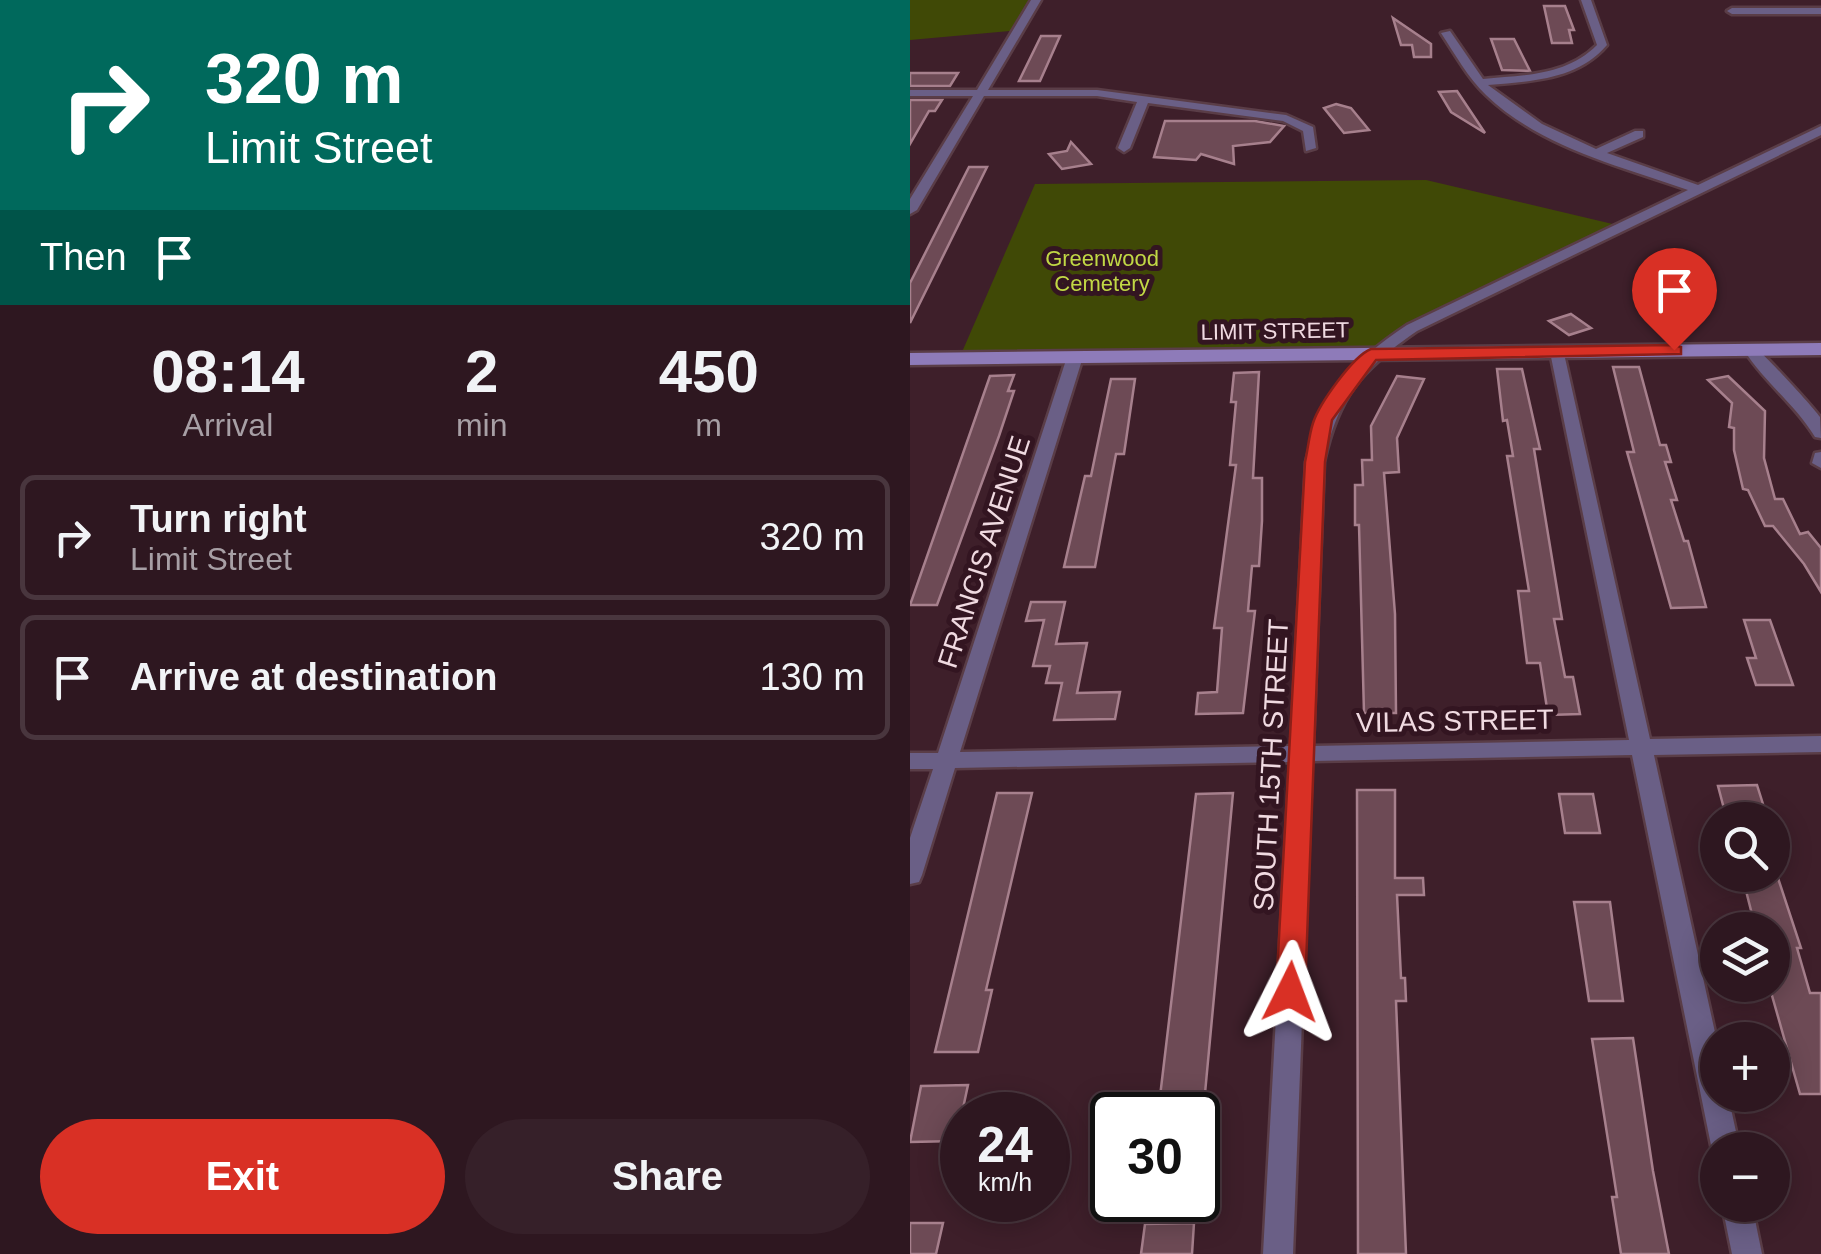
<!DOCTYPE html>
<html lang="en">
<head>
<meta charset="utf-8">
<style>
	body { margin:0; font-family:Arial,sans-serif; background:#362029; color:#f1f3f6; height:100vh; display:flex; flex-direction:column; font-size:38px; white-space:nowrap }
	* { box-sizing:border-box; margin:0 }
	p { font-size:32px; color:#a79fa5 }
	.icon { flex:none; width:55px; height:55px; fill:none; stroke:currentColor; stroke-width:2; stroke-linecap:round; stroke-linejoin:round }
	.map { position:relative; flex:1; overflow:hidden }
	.side { display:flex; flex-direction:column; background:#2e1720; width:910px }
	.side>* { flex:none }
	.top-card { background:#00695c; color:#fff; overflow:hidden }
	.buttons { position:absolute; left:790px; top:802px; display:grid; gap:20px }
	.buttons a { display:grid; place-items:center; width:90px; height:90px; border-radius:50%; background:#2e1720; box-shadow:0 5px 25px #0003,0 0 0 2px #49363e; font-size:50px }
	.speed { position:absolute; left:30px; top:1092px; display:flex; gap:20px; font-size:50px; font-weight:700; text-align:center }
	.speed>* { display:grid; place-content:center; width:130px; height:130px; border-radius:50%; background:#2e1720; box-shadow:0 5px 25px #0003,0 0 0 2px #49363e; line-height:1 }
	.speed small { font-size:25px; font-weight:400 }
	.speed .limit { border:5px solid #111; border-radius:15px; background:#fff; color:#111 }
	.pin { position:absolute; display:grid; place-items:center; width:85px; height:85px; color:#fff; margin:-102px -42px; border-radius:50% 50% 50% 0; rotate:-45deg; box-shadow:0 0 10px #0007 }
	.pin .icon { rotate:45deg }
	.me { position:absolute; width:110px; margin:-55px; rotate:3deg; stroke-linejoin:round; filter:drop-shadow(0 0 8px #0008) }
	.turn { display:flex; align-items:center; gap:35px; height:210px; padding:0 40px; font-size:45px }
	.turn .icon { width:130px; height:130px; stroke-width:2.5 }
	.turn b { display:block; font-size:70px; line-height:85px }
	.then { display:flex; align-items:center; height:95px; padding:0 40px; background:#0003; gap:20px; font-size:38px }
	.eta { display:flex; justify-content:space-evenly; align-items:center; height:170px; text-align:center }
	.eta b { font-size:60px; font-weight:600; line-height:70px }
	.primary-button { display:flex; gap:20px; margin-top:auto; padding:20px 40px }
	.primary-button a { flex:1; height:115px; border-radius:60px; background:#d93025; color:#fff; font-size:40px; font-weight:600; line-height:115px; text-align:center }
	.primary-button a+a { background:#362029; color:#f1f3f6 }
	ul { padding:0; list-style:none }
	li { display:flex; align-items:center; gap:30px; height:125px; margin:0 20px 15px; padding:0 20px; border:5px solid #49363e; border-radius:15px }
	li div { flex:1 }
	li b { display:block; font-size:38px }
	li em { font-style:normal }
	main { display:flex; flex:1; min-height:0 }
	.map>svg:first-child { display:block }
</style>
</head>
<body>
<main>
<section class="side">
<div class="top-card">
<div class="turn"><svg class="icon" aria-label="right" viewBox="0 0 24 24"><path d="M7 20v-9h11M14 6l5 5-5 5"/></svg><div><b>320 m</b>Limit Street</div></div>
<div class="then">Then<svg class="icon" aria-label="arrive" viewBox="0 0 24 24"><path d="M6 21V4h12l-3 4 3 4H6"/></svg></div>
</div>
<div class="eta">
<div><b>08:14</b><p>Arrival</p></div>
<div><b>2</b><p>min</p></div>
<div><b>450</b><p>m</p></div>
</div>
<ul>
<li><svg class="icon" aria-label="right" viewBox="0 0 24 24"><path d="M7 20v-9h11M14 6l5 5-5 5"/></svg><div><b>Turn right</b><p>Limit Street</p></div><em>320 m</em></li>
<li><svg class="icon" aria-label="arrive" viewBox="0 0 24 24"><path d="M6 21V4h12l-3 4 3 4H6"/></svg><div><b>Arrive at destination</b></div><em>130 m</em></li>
</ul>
<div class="primary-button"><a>Exit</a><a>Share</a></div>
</section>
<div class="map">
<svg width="911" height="1254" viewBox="0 0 911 1254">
	<rect width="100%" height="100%" fill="#3e1f2a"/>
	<g fill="#404906">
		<polygon points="0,0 124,0 110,30 0,40"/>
		<polygon points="516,180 711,226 461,355 49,359 125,184"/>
	</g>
	<g fill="#6d4a55" stroke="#a7808d" stroke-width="2.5">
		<polygon points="634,6 655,6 664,30 659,30 662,43 642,43"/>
		<polygon points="483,18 521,44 521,57 504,57 502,45 491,45"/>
		<polygon points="131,36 150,36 130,81 109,81"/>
		<polygon points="581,39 604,39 620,71 592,70"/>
		<polygon points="0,73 48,73 40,86 0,86"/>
		<polygon points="547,91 575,133 541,112 529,92"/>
		<polygon points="0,100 32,100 25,111 19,111 0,144"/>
		<polygon points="426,104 441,108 459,130 434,133 414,108"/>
		<polygon points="255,121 345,121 374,126 360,142 323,146 324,164 291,154 286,160 244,157"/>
		<polygon points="161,142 181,164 152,169 139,154 157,151"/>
		<polygon points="59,167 77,167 0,323 0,283"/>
		<polygon points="661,314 681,328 659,335 639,321"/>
		<polygon points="703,367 729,367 750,445 756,445 761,462 755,462 767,500 761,500 774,541 778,541 796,607 761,608 717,452 724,452"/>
		<polygon points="587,369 612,369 630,449 624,449 652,619 644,619 655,677 663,677 670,714 638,715 630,663 617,663 608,591 619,591 597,456 603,456 597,420 593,421"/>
		<polygon points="349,372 343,478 352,478 352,521 349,566 342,566 338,611 345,611 333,713 286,714 288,693 307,692 312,628 304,628 326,465 320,465 326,402 321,402 324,373"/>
		<polygon points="104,375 98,391 104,391 89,436 27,605 0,605 80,376"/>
		<polygon points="487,376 514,379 487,438 489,472 474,473 485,614 486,713 454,713 449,525 445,525 445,485 453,485 452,460 462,460 461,426"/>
		<polygon points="818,376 855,411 854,458 865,499 873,499 890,534 898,532 911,548 911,592 894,564 863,526 855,526 838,490 833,489 824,450 824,428 819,427 822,403 798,380"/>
		<polygon points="201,379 225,379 214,454 206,454 185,567 154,567 175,476 181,476"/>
		<polygon points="121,602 155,602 146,644 177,643 167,693 210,692 205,719 144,720 152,683 136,683 140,666 123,666 134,620 116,621"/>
		<polygon points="834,620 860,620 883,685 846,685 837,658 846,658"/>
		<polygon points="847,785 858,820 817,820 808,786"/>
		<polygon points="447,790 485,790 485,878 513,878 514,895 487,895 491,978 495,978 496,1001 486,1001 496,1254 448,1254"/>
		<polygon points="87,793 122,793 76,990 82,990 68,1052 25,1052"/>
		<polygon points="323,793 294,1104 249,1105 286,794"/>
		<polygon points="649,794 683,794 690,833 655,833"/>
		<polygon points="832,875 867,875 891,948 887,948 900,993 911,993 911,1094 890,1094 859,985 862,985 862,930 846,930"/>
		<polygon points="664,902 700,902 713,1001 679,1001"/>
		<polygon points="723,1038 743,1171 759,1254 711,1254 702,1197 707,1197 682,1039"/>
		<polygon points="58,1085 46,1141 0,1142 11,1086"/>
		<polygon points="0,1223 33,1223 26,1254 0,1254"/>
		<polygon points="284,1223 282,1254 231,1254 235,1224"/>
	</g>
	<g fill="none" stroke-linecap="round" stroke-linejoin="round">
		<g stroke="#5a3d47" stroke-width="5">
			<g id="street">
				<polygon points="121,0 131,0 78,90 187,90 376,115 403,127 406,148 396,151 393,131 373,121 238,103 220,148 214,152 208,148 227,102 187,96 74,96 7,210 0,214 0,199 63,96 0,96 0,90 67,90"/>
				<path d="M671 0H681L697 45C667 80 622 81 578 85L632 124 686 149 725 131H733V137L697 153 788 185 907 128 911 126V135L507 331C452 369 428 396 414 462L403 746 719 740 640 352 643 349H653L740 739 911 736V752L744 755 808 1046V1095H818L830 1150H808V1160L802 1150 722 755 402 761 383 1254H353L380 762 45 768 12 875 9 882 0 884V838L23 769H0V753H28L156 360 164 355 172 360 50 752 381 746 396 462C412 394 440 363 497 325L778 190C709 166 630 147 576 95 558 78 545 54 531 33L540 31 573 79C614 75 656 76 687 45Z"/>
				<polygon points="911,8 911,14 822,14 817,11 822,8"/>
				<path d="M842 345C851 350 901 405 910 417L911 438 905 437C885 404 854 382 834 350Z"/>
				<polygon points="911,452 911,468 902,463 905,453"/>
				<polygon points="812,1205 842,1205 852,1254 822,1254"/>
			</g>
		</g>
		<g stroke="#5a3d47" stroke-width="5">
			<polygon id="secondary" points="911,343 911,355 0,365 0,353"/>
		</g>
		<use href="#street" fill="#6a5f86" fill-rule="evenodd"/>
		<use href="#secondary" fill="#8e7bb9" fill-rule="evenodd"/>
	</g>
	<path fill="#d93025" stroke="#8d1f18" stroke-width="2.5" d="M764 345 771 347V354L466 360 422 420 415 462 395 992 391 1001 380 1005 370 1001 366 992 395 462C398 449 399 435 403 423 409 404 443 356 461 349Z"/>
	<g text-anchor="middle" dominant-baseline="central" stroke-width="10" stroke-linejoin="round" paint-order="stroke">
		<g font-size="22" fill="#c1d845" stroke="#331521">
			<text x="192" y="258">Greenwood<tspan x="192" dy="25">Cemetery</tspan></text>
		</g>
		<g font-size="22" fill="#f0dae1" stroke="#331521">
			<text transform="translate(365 331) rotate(-1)">LIMIT STREET</text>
		</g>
		<g font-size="28" fill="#f0dae1" stroke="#331521">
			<text transform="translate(74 552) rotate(-72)">FRANCIS AVENUE</text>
			<text transform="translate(545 721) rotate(-1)">VILAS STREET</text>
			<text transform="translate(361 765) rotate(-87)">SOUTH 15TH STREET</text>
		</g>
	</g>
</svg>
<div class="buttons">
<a><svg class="icon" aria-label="search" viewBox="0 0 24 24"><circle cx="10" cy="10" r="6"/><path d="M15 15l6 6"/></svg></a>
<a><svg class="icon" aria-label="layers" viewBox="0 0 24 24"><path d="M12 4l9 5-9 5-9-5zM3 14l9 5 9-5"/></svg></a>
<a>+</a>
<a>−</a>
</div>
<div class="speed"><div>24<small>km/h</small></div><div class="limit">30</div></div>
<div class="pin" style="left:764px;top:350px;background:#d93025"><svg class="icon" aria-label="arrive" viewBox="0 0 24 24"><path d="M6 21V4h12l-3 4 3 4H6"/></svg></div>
<svg class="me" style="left:380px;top:992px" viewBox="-20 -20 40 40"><path d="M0-17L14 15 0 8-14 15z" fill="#d93025" stroke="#fff" stroke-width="4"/></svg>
</div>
</main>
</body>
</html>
